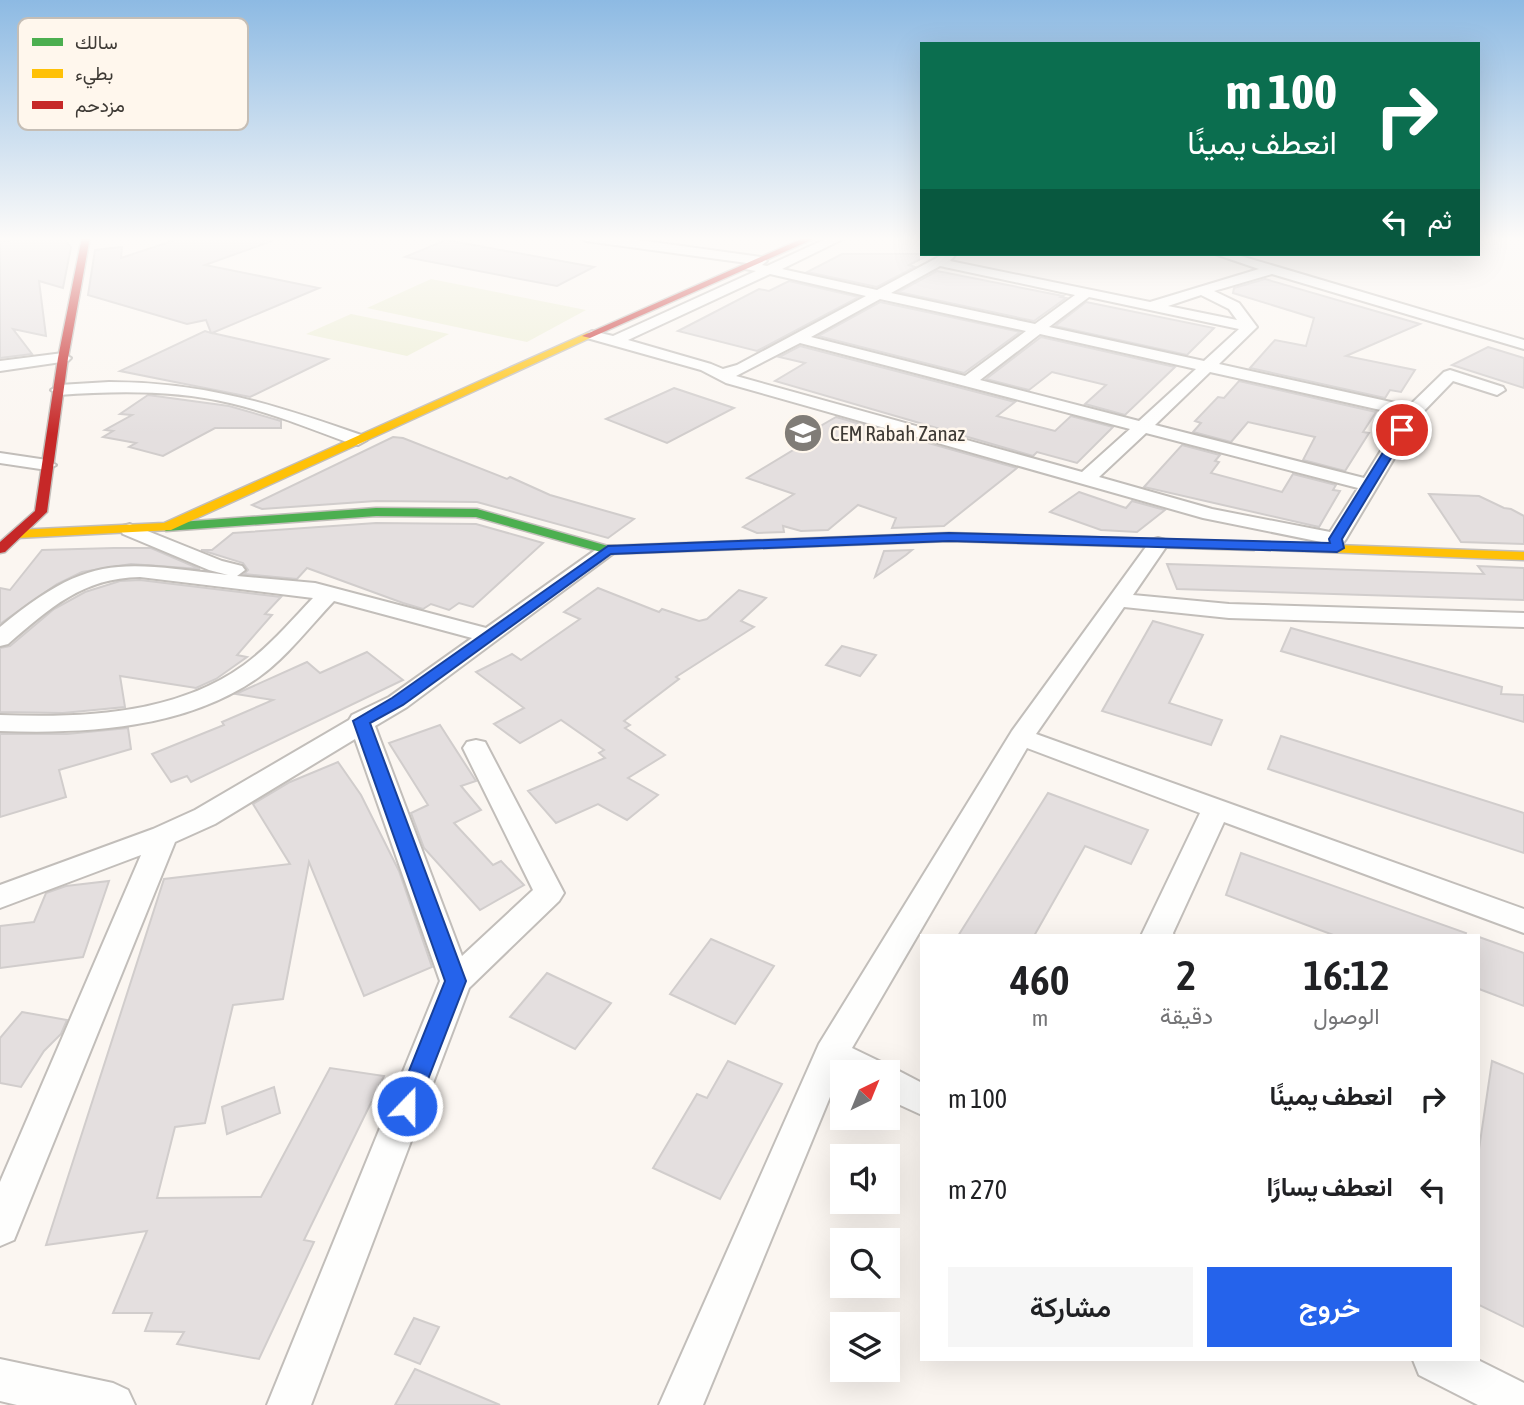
<!DOCTYPE html>
<html lang="ar">
<head>
<meta charset="utf-8">
<style>
	body { margin:0; font-family:"Asap Condensed",Vazirmatn,sans-serif; background:#f6f6f6; color:#202124; direction:rtl; height:100vh; display:flex; flex-direction:column; font-size:26px; white-space:nowrap }
	* { box-sizing:border-box; margin:0 }
	p { font-size:23px; color:#757577 }
	.icon { flex:none; width:38px; height:38px; fill:none; stroke:currentColor; stroke-width:2; stroke-linecap:round; stroke-linejoin:round }
	.map { position:relative; flex:1; overflow:hidden; direction:ltr }
	.drawer { position:absolute; left:920px; top:934px; width:560px; height:427px; display:flex; flex-direction:column; background:#fff; border-radius:0px; box-shadow:0 7px 28px #0002; direction:rtl }
	.drawer>* { flex:none }
	.banner { position:absolute; left:920px; top:42px; width:560px; height:214px; border-radius:0px; box-shadow:0 7px 28px #0002; direction:rtl; background:#0b6e4f; color:#fff; overflow:hidden }
	.needle { width:46px; rotate:43deg }
	.tools { position:absolute; left:830px; top:1060px; display:grid; gap:14px }
	.tools a { display:grid; place-items:center; width:70px; height:70px; border-radius:0px; background:#fff; box-shadow:0 7px 28px #0002; font-size:35px }
	.pin { position:absolute; display:grid; place-items:center; width:60px; height:60px; color:#fff; margin:-30px; border:4px solid #fff; border-radius:50%; box-shadow:0 2px 7px #0007 }
	.me { position:absolute; width:77px; margin:-38px; rotate:22deg; stroke-linejoin:round; filter:drop-shadow(0 0 5px #0008) }
	.turn { display:flex; align-items:center; gap:24px; height:147px; padding:0 28px; font-size:32px }
	.turn .icon { width:91px; height:91px; stroke-width:2.5 }
	.turn b { display:block; font-size:49px; line-height:60px }
	.then { display:flex; align-items:center; height:66px; padding:0 28px; background:#0003; gap:14px; font-size:26px }
	.eta { display:flex; justify-content:space-evenly; align-items:center; height:119px; text-align:center }
	.eta b { font-size:42px; font-weight:600; line-height:49px }
	.action { display:flex; gap:14px; margin-top:auto; padding:14px 28px }
	.action a { flex:1; height:80px; border-radius:0px; background:#2563eb; color:#fff; font-size:28px; font-weight:600; line-height:80px; text-align:center }
	.action a+a { background:#f6f6f6; color:#202124 }
	ul { padding:0; list-style:none }
	li { display:flex; align-items:center; gap:21px; height:91px; padding:0 28px }
	li div { flex:1 }
	li b { display:block; font-size:26px }
	li em { font-style:normal }
	.map>svg:first-child { display:block }
</style>
</head>
<body>
<div class="map">
<svg width="1524" height="1405" viewBox="0 0 1524 1405">
	<rect width="100%" height="100%" fill="#fbf6f1"/>
	<g fill="#edeed5">
		<polygon points="431,279 586,310 527,342 367,308"/>
		<polygon points="351,314 449,334 407,356 306,334"/>
	</g>
	<g fill="#e4dfdf" stroke="#d1cdcc" stroke-width="2">
		<polygon points="29,237 62,237 71,247 63,288 39,281 46,336 13,329 32,354 0,358 0,242"/>
		<polygon points="184,237 272,237 272,241 205,265 319,288 212,333 328,359 250,397 120,371 205,331 211,333 206,320 187,324 88,295 95,250 122,247 121,258"/>
		<polygon points="446,240 594,267 557,286 405,257"/>
		<polygon points="842,254 930,254 909,265 915,267 877,287 807,272"/>
		<polygon points="937,271 1063,296 1061,297 1066,298 1034,321 898,292"/>
		<polygon points="1265,279 1420,324 1346,356 1415,370 1401,392 1390,390 1385,398 1250,368 1275,340 1306,346 1314,318 1233,293 1234,288"/>
		<polygon points="789,281 859,297 757,351 678,331 759,289 769,291"/>
		<polygon points="880,302 1020,332 964,373 818,336"/>
		<polygon points="1086,302 1214,328 1187,355 1055,326"/>
		<polygon points="1041,337 1175,367 1125,415 1085,404 1106,385 1052,372 1029,390 986,379"/>
		<polygon points="800,346 1015,402 997,416 1055,431 1071,416 1113,427 1077,463 1037,452 1033,456 775,381 805,363 779,357"/>
		<polygon points="1488,347 1524,358 1524,388 1452,365"/>
		<polygon points="1239,381 1376,412 1363,432 1369,433 1345,471 1303,460 1315,437 1248,422 1231,442 1193,432 1201,423 1195,421 1218,397 1224,398"/>
		<polygon points="674,388 734,408 667,443 606,419"/>
		<polygon points="148,395 229,406 281,421 281,428 215,428 163,456 129,447 136,443 103,437 113,431 105,430 132,415 120,414"/>
		<polygon points="836,417 1017,468 944,526 892,528 896,518 858,505 828,530 801,531 783,526 784,532 757,533 743,527 794,494 747,478 803,444 805,435"/>
		<polygon points="393,437 403,438 507,479 510,477 550,495 634,519 608,538 477,502 376,501 262,509 252,505"/>
		<polygon points="1182,445 1220,455 1215,461 1219,462 1211,473 1282,492 1293,474 1336,485 1333,490 1340,491 1319,527 1144,487"/>
		<polygon points="1079,492 1126,508 1132,501 1165,510 1137,532 1101,530 1050,512"/>
		<polygon points="1429,494 1479,496 1504,508 1511,509 1524,516 1524,544 1461,542"/>
		<polygon points="376,523 476,524 543,543 473,607 459,603 449,610 431,604 423,609 403,603 307,568 297,579 244,574 248,570 243,563 201,550 212,550 233,533"/>
		<polygon points="114,548 151,548 200,569 131,564 82,572 57,584 0,624 0,588 10,590 42,550"/>
		<polygon points="912,550 906,555 875,577 884,551"/>
		<polygon points="1167,564 1484,574 1478,566 1524,568 1524,600 1177,589"/>
		<polygon points="140,580 281,597 265,614 272,615 237,655 247,657 216,679 196,688 120,676 125,707 63,713 0,712 0,648 10,646 54,609 85,592 120,581"/>
		<polygon points="598,588 659,612 662,609 699,621 707,619 739,590 766,598 741,621 754,627 676,677 679,679 624,721 630,725 625,728 665,755 628,778 658,795 627,820 598,804 556,823 528,791 605,758 599,753 604,750 561,720 520,743 494,724 524,708 476,672 512,654 521,660 580,619 564,612"/>
		<polygon points="1153,621 1203,635 1169,703 1222,720 1211,745 1102,711"/>
		<polygon points="1291,628 1502,687 1501,694 1524,695 1524,722 1281,651"/>
		<polygon points="842,646 876,655 860,676 826,665"/>
		<polygon points="367,652 403,680 191,782 187,776 171,782 152,754 224,725 222,722 273,700 236,694 240,692 307,662 320,673"/>
		<polygon points="440,725 476,781 461,786 481,810 454,823 493,865 501,861 524,885 480,910 424,848 411,813 428,805 389,743"/>
		<polygon points="128,728 131,749 59,770 66,797 0,817 0,734 67,734"/>
		<polygon points="1281,736 1524,813 1524,853 1268,769"/>
		<polygon points="338,762 361,795 399,871 432,967 364,996 309,862 283,999 233,1005 205,1123 175,1127 157,1198 261,1197 330,1068 384,1076 304,1240 314,1242 259,1359 177,1344 184,1332 145,1331 152,1313 113,1313 147,1231 46,1245 164,879 290,864 253,804 290,782"/>
		<polygon points="1048,793 1148,830 1131,864 1085,846 1034,936 958,936"/>
		<polygon points="1241,853 1466,933 1465,936 1336,936 1226,895"/>
		<polygon points="109,881 83,957 0,968 0,926 34,922 46,893 66,886"/>
		<polygon points="1479,937 1524,953 1524,1006 1479,989"/>
		<polygon points="711,939 774,966 735,1024 670,994"/>
		<polygon points="547,973 611,1003 575,1049 510,1017"/>
		<polygon points="22,1012 67,1020 61,1034 44,1051 21,1087 0,1083 0,1038"/>
		<polygon points="728,1061 782,1084 720,1199 653,1168 697,1094 707,1098"/>
		<polygon points="1492,1061 1524,1074 1524,1327 1479,1305 1479,1149"/>
		<polygon points="274,1087 280,1113 227,1134 222,1107"/>
		<polygon points="414,1318 439,1327 420,1364 395,1354"/>
		<polygon points="415,1369 500,1405 395,1405"/>
	</g>
	<g fill="none" stroke-linecap="round" stroke-linejoin="round">
		<g stroke="#c2beba" stroke-width="4">
			<g id="street">
				<path d="M580 237H616L761 257 767 261 762 265 767 266 830 237H847L782 269 877 290 944 254H956L950 261 1150 302 1259 269 1215 254H1234L1524 340V349L1272 274 1214 291 1239 303 1257 327 1219 364 1409 406 1444 372 1450 370 1503 387 1505 390 1497 395 1453 381 1420 415 1346 539 1343 543 1336 545 1203 518 726 383 701 370 587 338 585 335 592 331 613 336 756 271 745 269 744 266 747 263 586 241ZM940 266 1075 295 1035 324 891 293ZM770 274 866 296 737 365 723 369 711 364 628 340ZM1201 295 1229 309 1237 320 1168 306ZM1089 297 1239 329 1204 361 1049 327ZM880 299 1026 331 965 376 811 337ZM1040 334 1196 369 1139 421 980 380ZM800 343 1130 429 1082 472 736 376ZM1210 372 1403 415 1364 478 1155 425ZM1146 433 1358 488 1330 532 1212 509 1099 477Z"/>
				<polygon points="63,353 71,358 68,361 0,371 0,361"/>
				<path d="M109 382C205 382 275 405 364 436L367 440 358 445 352 444C312 429 272 413 230 403 174 390 116 391 59 395L51 390 59 385Z"/>
				<polygon points="0,453 47,460 56,465 47,470 0,463"/>
				<path d="M130 524 222 561 242 566 245 570 237 576 315 583 486 628 601 546H615L618 550 407 707 375 726 462 956 533 890 463 748 467 742 476 740 485 742 564 893 559 901 469 988 311 1405H267L440 981 355 739 215 824 175 842 14 1240 0 1246V1182L141 855 0 908V885L153 829 195 810 349 720 352 715 389 697 472 638 334 601C310 626 288 656 259 677 186 729 86 734 0 731V715C81 718 175 715 244 665 270 646 291 621 313 598L140 577C82 578 50 608 8 644L0 646V627C90 553 118 562 228 575L209 570 123 534 120 530 123 526Z"/>
				<polygon points="1158,538 1165,540 1168,544 1133,595 1229,604 1524,613 1524,627 1229,618 1124,607 1036,734 1524,909 1524,933 1224,822 1173,933 1174,936 1141,936 1200,813 1027,748 852,1048 881,1062 884,1068 899,1071 922,1083 922,1115 887,1099 887,1073 839,1075 703,1405 659,1405 819,1044 1012,731 1151,540"/>
				<polygon points="0,1359 113,1383 128,1390 135,1405 17,1405 0,1401"/>
				<polygon points="1413,1360 1478,1360 1524,1383 1524,1405 1478,1405 1419,1375"/>
			</g>
		</g>
		<g stroke="#c2beba" stroke-width="3">
			<polygon id="fast" points="376,508 477,509 608,546 741,541 748,545 741,549 608,554 476,517 376,516 166,531 160,527 166,523"/>
		</g>
		<g stroke="#c2beba" stroke-width="3">
			<g id="slow">
				<polygon points="587,333 590,334 590,338 171,530 17,538 11,534 17,530 164,523"/>
				<polygon points="1254,542 1524,552 1524,560 1249,549 1247,546"/>
			</g>
		</g>
		<g stroke="#c2beba" stroke-width="3">
			<g id="jam">
				<polygon points="82,237 90,237 68,358 47,512 5,552 0,553 0,542 35,511 58,358"/>
				<polygon points="806,237 818,237 590,338 582,336"/>
				<polygon points="949,533 1254,542 1261,546 1254,550 949,541 741,549 734,545 741,541"/>
			</g>
		</g>
		<use href="#street" fill="#fefefd" fill-rule="evenodd"/>
		<use href="#fast" fill="#4caf50" fill-rule="evenodd"/>
		<use href="#slow" fill="#ffc107" fill-rule="evenodd"/>
		<use href="#jam" fill="#c62828" fill-rule="evenodd"/>
	</g>
	<linearGradient id="sky" x2="0" y2="1"><stop stop-color="#8dbae3"/><stop offset="0.55" stop-color="#fdfbf9"/><stop offset="1" stop-color="#fdfbf9" stop-opacity="0"/></linearGradient>
	<rect width="1524" height="434" fill="url(#sky)"/>
	<polygon fill="#2563eb" stroke="#184099" stroke-width="2" points="1402,427 1408,430 1342,539 1344,548 1337,552 949,541 611,554 403,705 370,723 466,981 415,1113 407,1116 399,1113 395,1106 445,981 353,721 392,698 608,546 949,533 1330,543 1329,539 1397,430"/>
	<defs>
		<g id="school-disc" transform="scale(2.0125)"><circle r="9.5" fill="#807c77" stroke="#fff7ed"/><path d="M0-5L7-2L0 1L-7-2ZM-4 1L0 2.5L4 1V4Q0 6-4 4Z" fill="#fff"/></g>
	</defs>
	<g fill-rule="evenodd">
		<use href="#school-disc" x="803" y="433"/>
	</g>
	<g text-anchor="middle" dominant-baseline="central" stroke-width="5" stroke-linejoin="round" paint-order="stroke">
		<g font-size="21" fill="#3e3a35" stroke="#fff7ed" text-anchor="start">
			<text x="830" y="433">CEM Rabah Zanaz</text>
		</g>
	</g>
	<rect x="18" y="18" width="230" height="112" rx="10" fill="#fff7ed" stroke="#c5beb6" stroke-width="2"/>
	<rect x="32" y="38" width="31" height="8" fill="#4caf50"/>
	<rect x="32" y="69" width="31" height="9" fill="#ffc107"/>
	<rect x="32" y="101" width="31" height="8" fill="#c62828"/>
	<g font-size="19" fill="#3e3a35">
		<text x="75" y="49">سالك</text>
		<text x="75" y="80">بطيء</text>
		<text x="75" y="112">مزدحم</text>
	</g>
</svg>
<div class="tools">
<a><svg class="needle" viewBox="-14 -14 28 28"><path d="M0-13l5 13h-10z" fill="#e53935"/><path d="M0 13l5-13h-10z" fill="#757577"/></svg></a>
<a><svg class="icon" aria-label="sound" viewBox="0 0 24 24"><path d="M4 9h4l5-4v14l-5-4H4zM17 9q2 3 0 6"/></svg></a>
<a><svg class="icon" aria-label="search" viewBox="0 0 24 24"><circle cx="10" cy="10" r="6"/><path d="M15 15l6 6"/></svg></a>
<a><svg class="icon" aria-label="layers" viewBox="0 0 24 24"><path d="M12 4l9 5-9 5-9-5zM3 14l9 5 9-5"/></svg></a>
</div>
<div class="pin" style="left:1402px;top:430px;background:#d93025"><svg class="icon" aria-label="arrive" viewBox="0 0 24 24"><path d="M6 21V4h12l-3 4 3 4H6"/></svg></div>
<svg class="me" style="left:407px;top:1106px" viewBox="-20 -20 40 40"><circle r="17" fill="#2563eb" stroke="#fff" stroke-width="3"/><path d="M0-11L8 9 0 5-8 9z" fill="#fff"/></svg>
<div class="banner">
<div class="turn"><svg class="icon" aria-label="right" viewBox="0 0 24 24"><path d="M7 20v-9h11M14 6l5 5-5 5"/></svg><div><b>100 m</b>انعطف يمينًا</div></div>
<div class="then">ثم<svg class="icon" aria-label="left" viewBox="0 0 24 24"><path d="M17 20v-9H6M10 6l-5 5 5 5"/></svg></div>
</div>
<section class="drawer">
<div class="eta">
<div><b>16:12</b><p>الوصول</p></div>
<div><b>2</b><p>دقيقة</p></div>
<div><b>460</b><p>m</p></div>
</div>
<ul>
<li><svg class="icon" aria-label="right" viewBox="0 0 24 24"><path d="M7 20v-9h11M14 6l5 5-5 5"/></svg><div><b>انعطف يمينًا</b></div><em>100 m</em></li>
<li><svg class="icon" aria-label="left" viewBox="0 0 24 24"><path d="M17 20v-9H6M10 6l-5 5 5 5"/></svg><div><b>انعطف يسارًا</b></div><em>270 m</em></li>
</ul>
<div class="action"><a>خروج</a><a>مشاركة</a></div>
</section>
</div>
</body>
</html>
